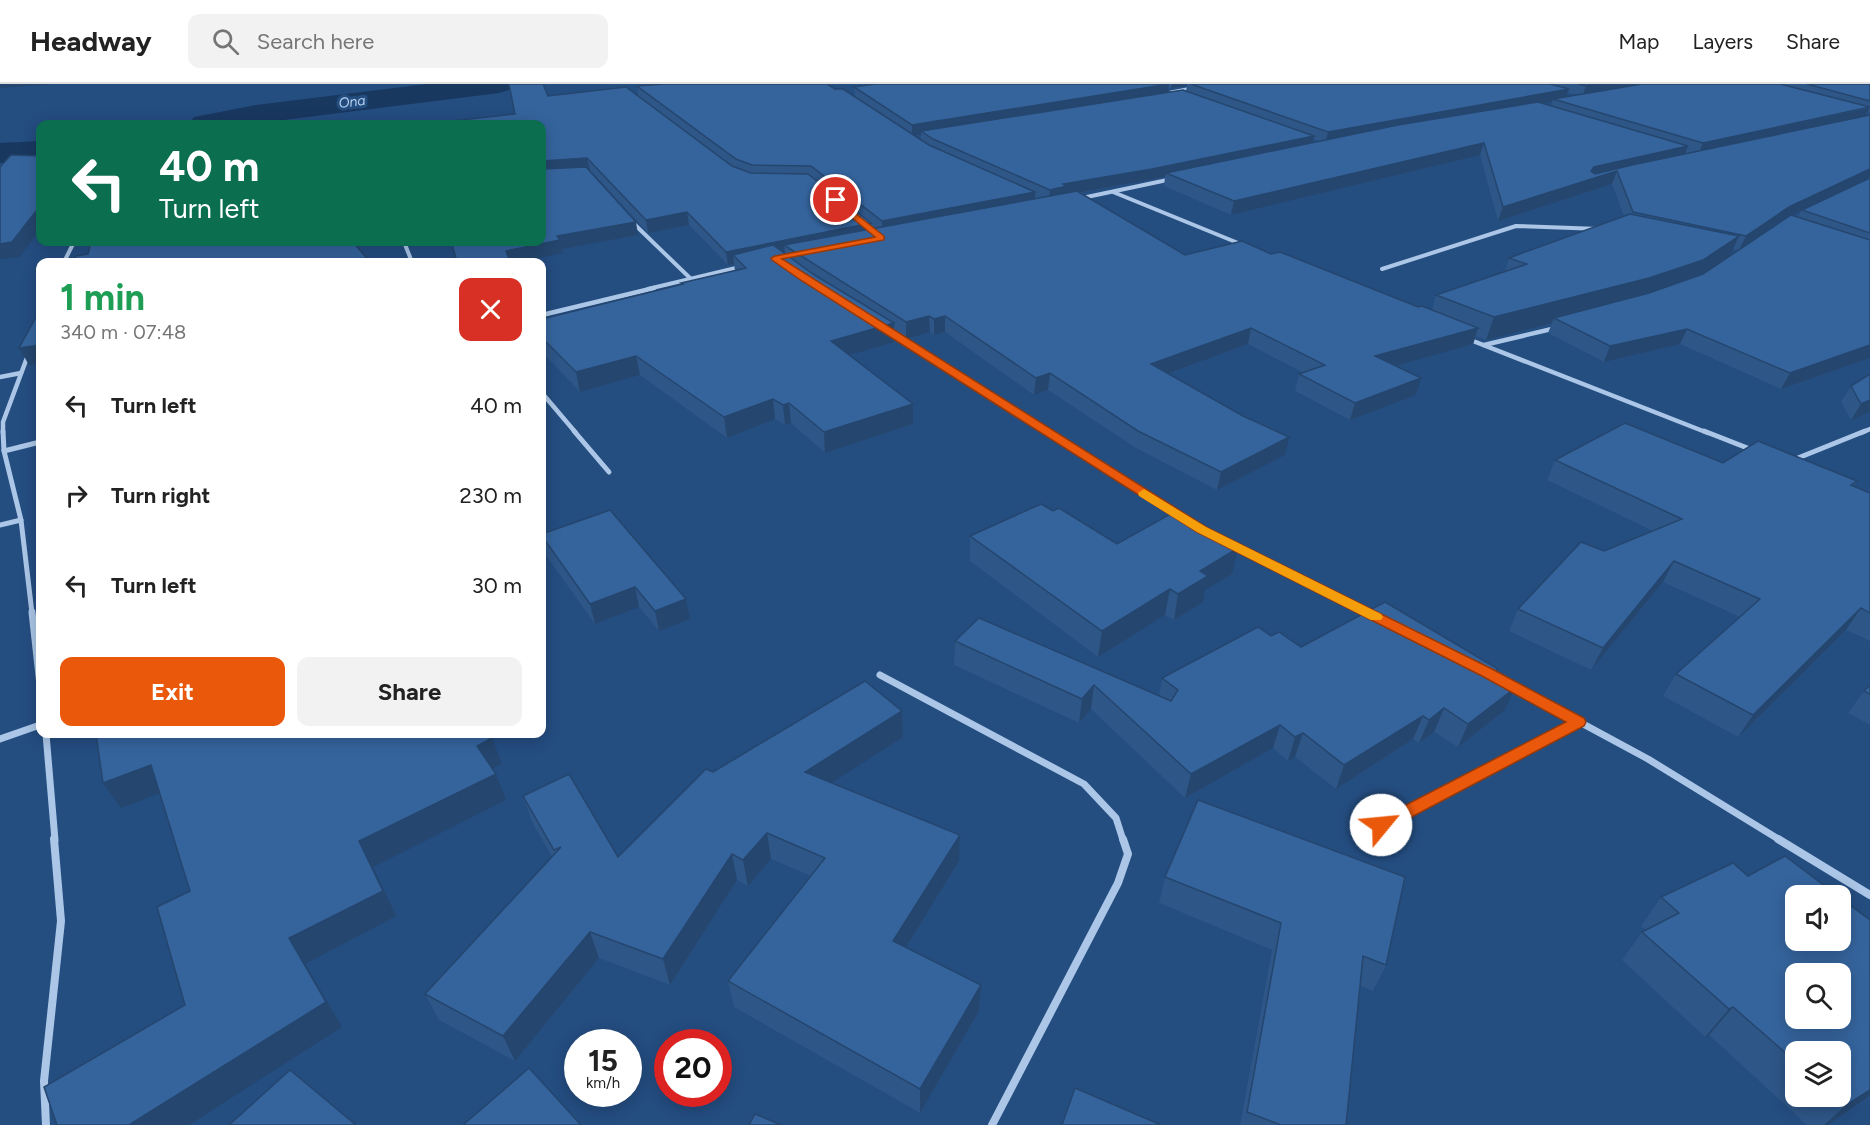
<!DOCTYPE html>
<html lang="en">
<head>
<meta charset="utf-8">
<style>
	body { margin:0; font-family:Figtree,sans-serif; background:#f2f2f2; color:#222; height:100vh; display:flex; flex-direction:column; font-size:22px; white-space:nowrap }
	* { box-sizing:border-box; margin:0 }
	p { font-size:20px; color:#767676 }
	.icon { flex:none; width:33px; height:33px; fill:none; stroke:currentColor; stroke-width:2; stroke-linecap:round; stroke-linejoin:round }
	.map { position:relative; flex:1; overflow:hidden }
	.drawer { position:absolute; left:36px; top:174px; width:510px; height:480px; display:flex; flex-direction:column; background:#fff; border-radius:12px; box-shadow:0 3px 15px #0003 }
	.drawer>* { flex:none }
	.hud { position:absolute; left:36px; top:36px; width:510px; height:126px; border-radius:12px; box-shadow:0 3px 15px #0003; background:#0b6e4f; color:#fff; overflow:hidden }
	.controls { position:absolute; left:1785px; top:801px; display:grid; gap:12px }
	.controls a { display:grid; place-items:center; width:66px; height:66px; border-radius:12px; background:#fff; box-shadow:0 3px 15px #0003; font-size:30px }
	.speed { position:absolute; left:564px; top:945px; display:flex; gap:12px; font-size:30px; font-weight:700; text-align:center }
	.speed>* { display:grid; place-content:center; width:78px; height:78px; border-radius:50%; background:#fff; box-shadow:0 3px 15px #0003; line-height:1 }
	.speed small { font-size:15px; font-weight:400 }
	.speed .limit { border:9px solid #d22; background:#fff; color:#111 }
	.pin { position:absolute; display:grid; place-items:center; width:51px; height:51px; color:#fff; margin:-26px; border:3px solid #fff; border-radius:50%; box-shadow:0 2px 6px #0007 }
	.me { position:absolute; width:66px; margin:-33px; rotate:62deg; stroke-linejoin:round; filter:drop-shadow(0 0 4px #0008) }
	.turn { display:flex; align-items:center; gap:21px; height:126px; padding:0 24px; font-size:27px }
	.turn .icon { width:78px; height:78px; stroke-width:2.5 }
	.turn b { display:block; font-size:42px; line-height:51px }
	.round { display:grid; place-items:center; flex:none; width:63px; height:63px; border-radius:12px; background:#f2f2f2 }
	.overview { display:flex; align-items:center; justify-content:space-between; height:102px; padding:0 24px }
	h1 { font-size:36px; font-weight:700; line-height:45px; color:#1e9e55 }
	.cta { display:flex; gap:12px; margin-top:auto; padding:12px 24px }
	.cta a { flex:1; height:69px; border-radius:12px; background:#ea580c; color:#fff; font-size:24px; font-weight:700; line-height:69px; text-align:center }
	.cta a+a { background:#f2f2f2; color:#222 }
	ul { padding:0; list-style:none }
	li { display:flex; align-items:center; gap:18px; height:90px; padding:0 24px }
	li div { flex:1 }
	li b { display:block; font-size:22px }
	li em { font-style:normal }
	header { display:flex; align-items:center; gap:36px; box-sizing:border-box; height:84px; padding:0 30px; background:#fff; border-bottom:2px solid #e0e0e0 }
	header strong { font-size:28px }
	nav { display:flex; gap:33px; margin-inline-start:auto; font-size:21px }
	.search { width:420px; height:54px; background:#f2f2f2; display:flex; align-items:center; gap:15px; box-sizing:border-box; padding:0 21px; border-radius:12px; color:#767676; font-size:22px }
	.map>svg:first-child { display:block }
</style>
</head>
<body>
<header>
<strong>Headway</strong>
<div class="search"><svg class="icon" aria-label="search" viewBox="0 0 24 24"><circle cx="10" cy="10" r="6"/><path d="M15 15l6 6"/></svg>Search here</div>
<nav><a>Map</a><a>Layers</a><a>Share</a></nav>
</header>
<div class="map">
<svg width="1870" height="1041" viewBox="0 0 1870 1041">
	<rect width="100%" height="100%" fill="#244d80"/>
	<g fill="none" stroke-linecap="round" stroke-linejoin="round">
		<g fill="#193860" fill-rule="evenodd">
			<polygon points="427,0 513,0 509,6 499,9 251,40 189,40 194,33 256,21"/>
			<polygon points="40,57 40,77 0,79 0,59"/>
		</g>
		<polyline stroke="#abc6e6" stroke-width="5" points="1381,741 1579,638"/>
		<polyline stroke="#abc6e6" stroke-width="3" points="1177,10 1171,8 1192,4"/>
		<g stroke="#abc6e6" stroke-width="4">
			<polyline points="1113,108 1243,161"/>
			<polyline points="1082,114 1172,95"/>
			<polyline points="631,137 691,195"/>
			<polyline points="404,158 412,178"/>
			<polyline points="64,178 74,158"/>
			<polyline points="1382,185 1516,142 1600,145"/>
			<polyline points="648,205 740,183"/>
		</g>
		<g stroke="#abc6e6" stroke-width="4.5">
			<polyline points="542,231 654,204"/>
			<polyline points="888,248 1047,349"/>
			<polyline points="1468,255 1708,349"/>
			<polyline points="1484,261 1556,244"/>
			<polyline points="0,293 21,289"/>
			<polyline points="542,309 576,349"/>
			<polyline points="3,349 3,338 28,271"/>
			<polyline points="1861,349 1870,345"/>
		</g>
		<g stroke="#abc6e6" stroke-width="5">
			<polyline points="3,347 4,367 21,436 32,529"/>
			<polyline points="574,347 609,388"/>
			<polyline points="1045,347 1184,435"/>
			<polyline points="1704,347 1755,367"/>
			<polyline points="4,367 40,358"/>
			<polyline points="1793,376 1865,347"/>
			<polyline points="0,441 21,436"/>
			<polyline points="1225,457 1368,529"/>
		</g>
		<g stroke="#abc6e6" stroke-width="7">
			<polyline points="32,528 40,601"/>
			<polyline points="1365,528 1374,532"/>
			<polyline points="880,591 1084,700 1116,734 1123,756"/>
			<polyline points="1509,600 1648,675 1780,756"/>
			<polyline points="46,650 55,756"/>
			<polyline points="0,655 40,641"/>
		</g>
		<g stroke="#abc6e6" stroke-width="8">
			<polyline points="1778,755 1870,811"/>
			<polyline points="46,1041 44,997 61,837 54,755"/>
			<polyline points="992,1041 1118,799 1128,770 1123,755"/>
		</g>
	</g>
	<g fill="#2e5687" fill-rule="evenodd">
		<path d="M875 0H1870V29L1868 28 1866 32 1870 31V274L1781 305 1680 260 1604 278 1548 249 1552 239 1486 256 1476 252 1473 260 1395 282 1416 311 1350 336 1295 307 1299 290 1304 289 1248 260 1168 290 1285 371 1217 406 1136 364 1048 306 1034 311 945 248 934 251 930 248 906 255 894 247V258L850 271 913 340 825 369 791 339 785 341 775 335 727 354 640 291 580 308 542 268V235L681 201V199L735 187 734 180 728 181 689 141 648 149 590 86 638 151 562 165 563 169 452 161 449 158H542L515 30 548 12H638L637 2 835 5 855 12 854 3ZM1187 2 1186 7 1168 9V3L1171 4ZM1568 9 1577 11 1566 13ZM1552 18 1551 21 1544 19ZM921 51V56L915 52ZM1313 55 1320 57 1312 59ZM1480 71 1498 137 1612 100 1624 133 1509 174 1505 188 1436 211 1432 226 1418 223 1271 170 1185 171 1080 109 1165 93 1164 102 1231 131ZM1801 127 1798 133 1792 131 1797 129ZM1787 134 1730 172 1733 165 1739 166 1782 136Z"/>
		<polygon points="1870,290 1870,328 1851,336 1841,318 1851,302"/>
		<polygon points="1555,376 1723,379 1857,397 1854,402 1870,409 1870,557 1846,546 1738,653 1663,612 1676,590 1740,533 1663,498 1591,586 1509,547 1518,525 1653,447 1547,396"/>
		<polygon points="1053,427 1117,460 1232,490 1205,506 1203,518 1174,536 1165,531 1098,573 970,477 970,452"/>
		<polygon points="542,450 686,515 690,535 659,547 639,523 595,540 545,470 542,456"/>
		<polygon points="1271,552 1301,563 1495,592 1504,627 1458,663 1434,648 1419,659 1413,655 1336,705 1295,673 1288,677 1273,664 1185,714 1091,625 1079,639 954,581 955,557 1159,612 1162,594"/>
		<polygon points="1870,601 1870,641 1848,629 1864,607"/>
		<polygon points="902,627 903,653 832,698 960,751 959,777 906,864 981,901 979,927 920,1029 734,923 728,897 811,792 771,775 748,802 737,796 670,901 599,874 515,977 439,936 425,910 552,773 532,738 523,712 618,773 713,688"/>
		<path d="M1748 792 1870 836V1013L1828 1041H1807L1709 951 1705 953 1622 876 1642 848 1646 846 1641 842 1661 813ZM1796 968 1840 1012H1796Z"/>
		<polygon points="1165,793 1386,881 1373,907 1360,902 1346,1041 1240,1041 1272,866 1159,819"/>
	</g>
	<g fill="#25466e">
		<polygon points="0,0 55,0 0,4"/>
		<polygon points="1169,0 1167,11 921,47 921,51 912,52 912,41"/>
		<polygon points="1172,0 1187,0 1187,2 1171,4"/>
		<polygon points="1598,0 1655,0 1582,13 1586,2"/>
		<polygon points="1569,5 1565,16 1553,15 1552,18 1325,60 1328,48"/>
		<polygon points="1870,24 1864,34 1698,71 1703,59"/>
		<polygon points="1314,52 1312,62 1166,89 1165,93 1066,111 1049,118 1050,106 1063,100"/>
		<polygon points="1484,59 1480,71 1231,131 1234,117"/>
		<polygon points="1688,62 1683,74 1617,87 1612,100 1498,137 1503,123 1591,87 1594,83"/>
		<polygon points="587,74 590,86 542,89 542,77"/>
		<polygon points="1870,85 1870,92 1868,95 1802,126 1801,127 1782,136 1739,166 1746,152 1789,123"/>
		<polygon points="1035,108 1035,121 882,150 882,137"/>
		<polygon points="40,122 40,145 20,173 0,175 0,160"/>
		<polygon points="687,128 689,141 648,149 646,136"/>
		<polygon points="636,138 638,151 562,165 563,169 520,178 509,178 506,167 557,152"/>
		<polygon points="871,139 871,152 784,161 785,169 741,179 733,171 734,180 728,181 726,168"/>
		<polygon points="1739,152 1730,172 1693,197 1560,237 1554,234 1552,239 1486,256 1494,233"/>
		<polygon points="929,232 930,248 906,255 906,238"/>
		<polygon points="945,232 945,248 934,251 934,235"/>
		<polygon points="894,239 894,258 833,276 831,257"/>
		<polygon points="1251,244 1248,260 1148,297 1151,280"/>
		<polygon points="1478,244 1473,260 1371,289 1375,272"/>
		<polygon points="1687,245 1680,260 1604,278 1610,262"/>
		<polygon points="40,261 40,280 29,281 19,264"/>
		<polygon points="1870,261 1870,274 1781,305 1790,289"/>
		<polygon points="636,272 640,291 580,308 576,288"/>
		<polygon points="1050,289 1048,306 1034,311 1036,294"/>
		<polygon points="1421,294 1416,311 1350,336 1355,319"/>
		<polygon points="773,315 775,335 727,354 724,333"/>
		<polygon points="1870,316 1870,328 1851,336 1861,320"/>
		<polygon points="789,319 791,339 785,341 783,321"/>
		<polygon points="913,320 913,340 825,369 824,348"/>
		<polygon points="1289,353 1285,371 1217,406 1221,388"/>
		<polygon points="1238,464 1232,490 1205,506 1203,518 1174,536 1178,510 1200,487"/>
		<polygon points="1674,477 1663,498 1591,586 1603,564"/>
		<polygon points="635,503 639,523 595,540 590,520"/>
		<polygon points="1170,505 1165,531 1098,573 1102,547"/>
		<polygon points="686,515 690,535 659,547 655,527"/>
		<polygon points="1861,524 1846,546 1738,653 1753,631"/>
		<polygon points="1094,601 1091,625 1079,639 1082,615"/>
		<polygon points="1515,604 1504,627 1458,663 1468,640"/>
		<polygon points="1444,624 1434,648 1419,659 1429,636"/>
		<polygon points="902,627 903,653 808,714 805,688"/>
		<polygon points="1423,632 1413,655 1336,705 1344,681"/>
		<polygon points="1280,641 1273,664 1185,714 1191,690"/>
		<polygon points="1303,649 1295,673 1288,677 1295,653"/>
		<polygon points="492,654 502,680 486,687 477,662"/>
		<polygon points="151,681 168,706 121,724 103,699"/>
		<polygon points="496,690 506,716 373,783 396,832 305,880 342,943 189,1041 129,1041 289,854 359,757"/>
		<polygon points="767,749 771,775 748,802 743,776"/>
		<polygon points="960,751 959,777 894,883 893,857"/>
		<polygon points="732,770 737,796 670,901 663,875"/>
		<polygon points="590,848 599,874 515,977 503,952"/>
		<polygon points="981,901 979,927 920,1029 920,1005"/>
		<polygon points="1733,923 1709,951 1705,953 1729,925"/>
		<polygon points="1870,1006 1870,1012 1828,1041 1824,1041 1845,1022"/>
	</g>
	<g fill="#35649d" stroke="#25466e" stroke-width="1.5" fill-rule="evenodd">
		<polygon points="509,0 543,0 548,12 626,3 732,82 751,89 808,90 871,139 726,168 687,128 646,136 587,74 542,77 542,40 426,40 515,30"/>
		<polygon points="665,0 827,0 835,5 843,5 929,61 1035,108 882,137 811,82 752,81 736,75 637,2"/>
		<polygon points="875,0 1169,0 912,41 854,3"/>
		<polygon points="1191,0 1550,0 1569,5 1328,48"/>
		<polygon points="1578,0 1598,0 1586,2"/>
		<polygon points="1642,0 1780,0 1870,23 1703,59 1553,15"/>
		<polygon points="1807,0 1870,0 1870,17"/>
		<polygon points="1183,6 1314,52 1152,85 1063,100 1067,102 1050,106 933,55 921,47"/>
		<polygon points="1538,18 1688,62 1594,83 1591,87 1595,90 1632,81 1870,31 1870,85 1789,123 1746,152 1633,128 1617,87 1503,123 1484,59 1234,117 1166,89 1398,41"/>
		<polygon points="11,71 40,72 40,122 12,158 0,160 0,83"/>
		<polygon points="586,83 636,138 557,152 560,156 506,167 510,178 457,178 452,160 457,159 457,158 542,158 542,85"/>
		<polygon points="1870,94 1870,149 1802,126"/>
		<polygon points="1077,107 1185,171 1242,157 1271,170 1280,168 1418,223 1422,222 1478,244 1375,272 1421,294 1355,319 1299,290 1325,281 1251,244 1151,280 1243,332 1289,353 1221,388 1138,347 1050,289 1036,294 945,232 934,235 929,232 906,238 784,161"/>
		<polygon points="1630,130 1739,152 1703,176 1649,194 1494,233 1436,211 1527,180 1509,174"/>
		<polygon points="1791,131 1870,156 1870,261 1790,289 1687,245 1610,262 1554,234 1649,209 1703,190"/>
		<polygon points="91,158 353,158 370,178 73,178 76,172 88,170"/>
		<polygon points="773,161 813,190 894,239 831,257 913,320 824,348 789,319 783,321 773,315 724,333 636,272 576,288 542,254 542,235 683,200 681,199 746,184 733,171"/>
		<polygon points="40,226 40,261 19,264"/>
		<polygon points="1870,290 1870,316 1861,320 1851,302"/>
		<polygon points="1625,339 1723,379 1758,357 1857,397 1851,401 1870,409 1870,529 1861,524 1753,631 1676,590 1760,515 1674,477 1603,564 1518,525 1581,458 1604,467 1682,435 1555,376"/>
		<polygon points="1041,420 1053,427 1059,424 1117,460 1174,428 1238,464 1200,487 1208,492 1178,510 1170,505 1102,547 970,452"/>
		<polygon points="610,426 686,515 655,527 635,503 590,520 542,452 542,450"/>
		<polygon points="1385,518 1498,585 1491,590 1515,604 1468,640 1444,624 1429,636 1423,632 1344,681 1303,649 1295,653 1280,641 1191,690 1094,601 1082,615 955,557 979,534 1171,617 1178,606 1162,594 1258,543 1271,552 1279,548 1301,563"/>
		<polygon points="865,597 902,627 805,688 960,751 893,857 981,901 920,1005 728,897 825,774 767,749 743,776 732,770 663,875 590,848 503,952 425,910 561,763 554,766 523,712 569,690 618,773 706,685 713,688"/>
		<polygon points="1870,601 1870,610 1864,607"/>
		<polygon points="96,650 489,650 492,654 477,662 496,690 359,757 383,807 289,854 326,918 129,1041 57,1041 44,1003 185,921 157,823 190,807 151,681 103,699"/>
		<polygon points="1198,716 1405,793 1386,881 1363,872 1346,1041 1281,1041 1247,1028 1281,839 1165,793"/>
		<path d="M1785 772 1838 812H1796V856H1840V814L1870 836V1006L1845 1022 1834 1012H1840V968H1796V978L1733 923 1729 925 1642 848 1679 829 1661 813 1733 779 1748 792ZM1796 890H1840V934H1796Z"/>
		<polygon points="529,984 581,1041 463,1041"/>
		<polygon points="290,986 356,1041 229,1041"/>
		<polygon points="1075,1004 1161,1041 1062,1041"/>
		<polygon points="755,1030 781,1041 749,1041"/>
	</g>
	<polygon fill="#ea580c" stroke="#983908" stroke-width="1.5" points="836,114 884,152 884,156 782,175 1206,443 1492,585 1584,634 1586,638 1584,642 1387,746 1381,748 1375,746 1372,741 1375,737 1566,638 1482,592 1197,448 802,197 772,176 771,174 775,172 875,153 833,118"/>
	<polygon fill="#f59e0b" points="1144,405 1206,443 1381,530 1383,533 1381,536 1371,536 1197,448 1139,412 1138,409"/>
	<g text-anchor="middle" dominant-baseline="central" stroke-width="6" stroke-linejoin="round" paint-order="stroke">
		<g font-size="14" font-style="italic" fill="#b6d0ee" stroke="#244d80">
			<text transform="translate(352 18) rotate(-7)">Ona</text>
		</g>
	</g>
</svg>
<div class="controls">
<a><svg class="icon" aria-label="sound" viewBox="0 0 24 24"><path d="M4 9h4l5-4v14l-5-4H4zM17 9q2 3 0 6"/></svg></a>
<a><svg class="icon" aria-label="search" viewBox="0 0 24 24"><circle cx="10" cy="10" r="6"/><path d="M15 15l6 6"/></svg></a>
<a><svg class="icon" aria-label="layers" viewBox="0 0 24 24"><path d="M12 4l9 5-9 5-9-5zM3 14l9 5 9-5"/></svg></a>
</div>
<div class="speed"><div>15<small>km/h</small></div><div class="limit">20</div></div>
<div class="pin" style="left:836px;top:116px;background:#d93025"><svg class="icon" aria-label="arrive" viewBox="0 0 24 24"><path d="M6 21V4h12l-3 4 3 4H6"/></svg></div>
<svg class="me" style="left:1381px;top:741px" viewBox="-20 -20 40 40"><circle r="19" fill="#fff"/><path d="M0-13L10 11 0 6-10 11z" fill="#ea580c"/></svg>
<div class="hud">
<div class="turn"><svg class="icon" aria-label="left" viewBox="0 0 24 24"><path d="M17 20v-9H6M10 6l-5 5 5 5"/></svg><div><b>40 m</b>Turn left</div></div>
</div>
<section class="drawer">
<div class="overview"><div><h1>1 min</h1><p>340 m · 07:48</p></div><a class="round" style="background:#d93025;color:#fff"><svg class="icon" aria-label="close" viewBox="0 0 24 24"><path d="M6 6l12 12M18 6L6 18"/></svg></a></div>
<ul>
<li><svg class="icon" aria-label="left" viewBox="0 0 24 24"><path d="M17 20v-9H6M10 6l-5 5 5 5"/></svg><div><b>Turn left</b></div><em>40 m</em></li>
<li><svg class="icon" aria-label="right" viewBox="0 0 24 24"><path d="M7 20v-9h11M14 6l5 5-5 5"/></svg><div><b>Turn right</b></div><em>230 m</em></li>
<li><svg class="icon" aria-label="left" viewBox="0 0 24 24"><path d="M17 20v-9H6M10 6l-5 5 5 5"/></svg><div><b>Turn left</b></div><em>30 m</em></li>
</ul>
<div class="cta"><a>Exit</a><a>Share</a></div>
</section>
</div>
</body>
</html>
